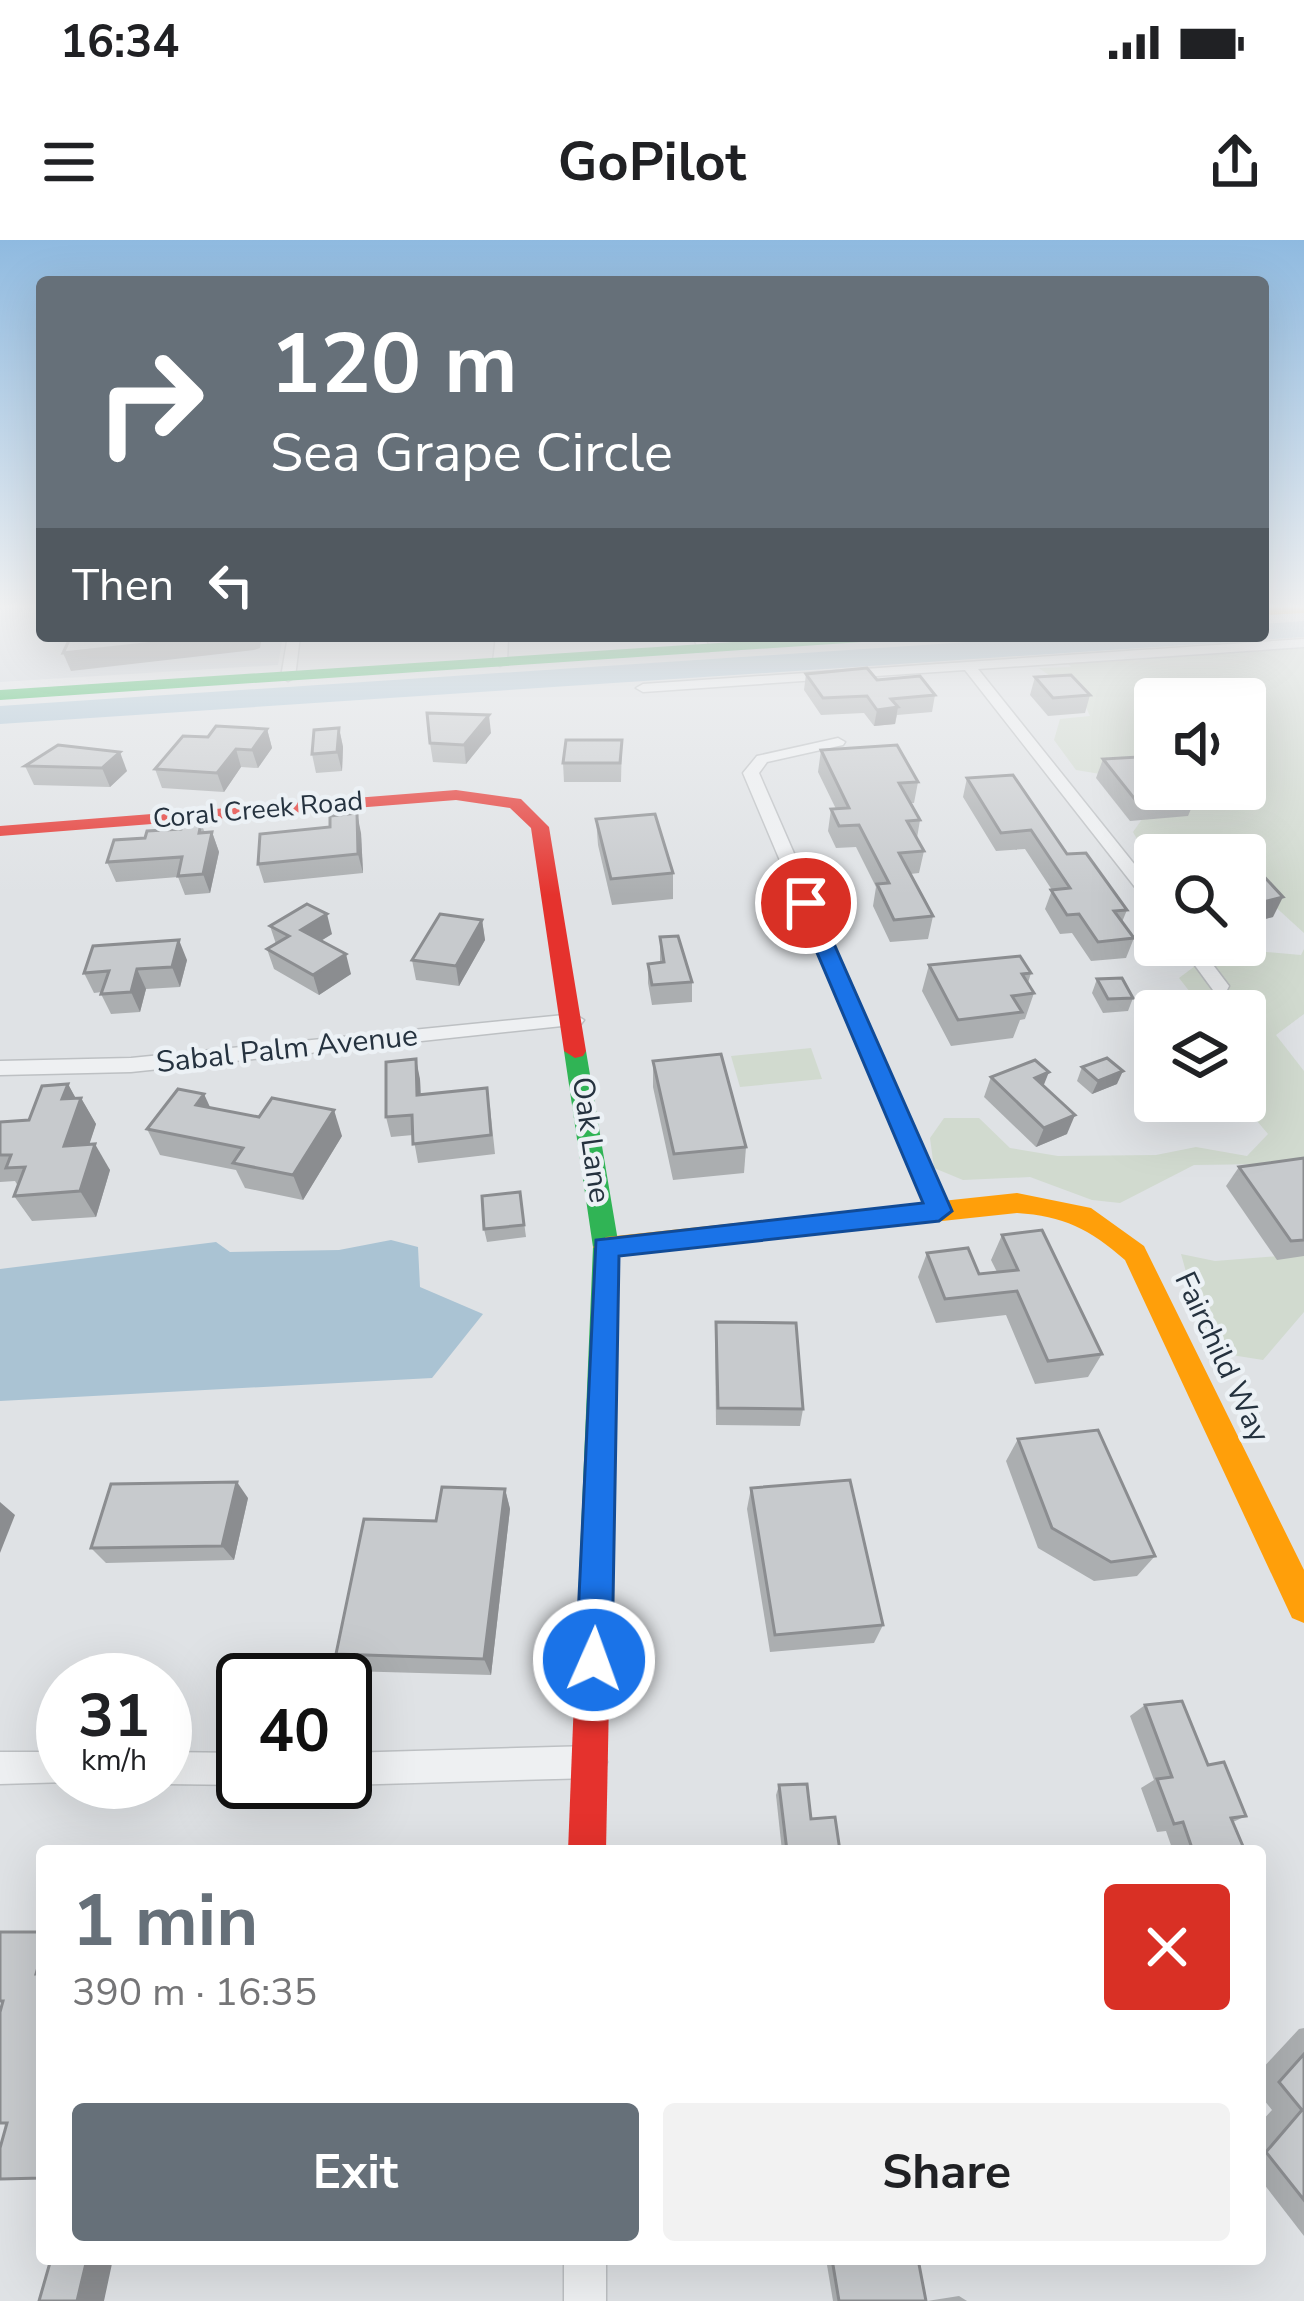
<!DOCTYPE html>
<html lang="en">
<head>
<meta charset="utf-8">
<style>
	body { margin:0; font-family:"Nunito Sans",sans-serif; background:#f2f2f2; color:#202124; height:100vh; display:flex; flex-direction:column; font-size:45px; white-space:nowrap }
	* { box-sizing:border-box; margin:0 }
	p { font-size:39px; color:#757577 }
	.icon { flex:none; width:66px; height:66px; fill:none; stroke:currentColor; stroke-width:2; stroke-linecap:round; stroke-linejoin:round }
	.map { position:relative; flex:1; overflow:hidden }
	.sheet { position:absolute; left:36px; top:1605px; width:1230px; height:420px; display:flex; flex-direction:column; background:#fff; border-radius:12px; box-shadow:0 12px 48px #0002 }
	.sheet>* { flex:none }
	.hud { position:absolute; left:36px; top:36px; width:1233px; height:366px; border-radius:12px; box-shadow:0 12px 48px #0002; background:#667079; color:#fff; overflow:hidden }
	.tools { position:absolute; left:1134px; top:438px; display:grid; gap:24px }
	.tools a { display:grid; place-items:center; width:132px; height:132px; border-radius:12px; background:#fff; box-shadow:0 12px 48px #0002; font-size:60px }
	.speed { position:absolute; left:36px; top:1413px; display:flex; gap:24px; font-size:60px; font-weight:700; text-align:center }
	.speed>* { display:grid; place-content:center; width:156px; height:156px; border-radius:50%; background:#fff; box-shadow:0 12px 48px #0002; line-height:1 }
	.speed small { font-size:30px; font-weight:400 }
	.speed .limit { border:6px solid #111; border-radius:18px; background:#fff; color:#111 }
	.pin { position:absolute; display:grid; place-items:center; width:102px; height:102px; color:#fff; margin:-51px; border:6px solid #fff; border-radius:50%; box-shadow:0 3px 12px #0007 }
	.me { position:absolute; width:132px; margin:-66px; rotate:2deg; stroke-linejoin:round; filter:drop-shadow(0 0 9px #0008) }
	.turn { display:flex; align-items:center; gap:42px; height:252px; padding:0 36px; font-size:54px }
	.turn .icon { width:156px; height:156px; stroke-width:2.5 }
	.turn b { display:block; font-size:84px; line-height:102px }
	.then { display:flex; align-items:center; height:114px; padding:0 36px; background:#0003; gap:24px; font-size:45px }
	.round { display:grid; place-items:center; flex:none; width:126px; height:126px; border-radius:12px; background:#f2f2f2 }
	.summary { display:flex; align-items:center; justify-content:space-between; height:204px; padding:0 36px }
	h1 { font-size:72px; font-weight:700; line-height:90px; color:#667079 }
	.action { display:flex; gap:24px; margin-top:auto; padding:24px 36px }
	.action a { flex:1; height:138px; border-radius:12px; background:#667079; color:#fff; font-size:48px; font-weight:700; line-height:138px; text-align:center }
	.action a+a { background:#f2f2f2; color:#202124 }
	.status { display:flex; justify-content:space-between; align-items:center; height:84px; padding:0 60px; background:#fff; direction:ltr }
	.status svg { height:33px; fill:currentColor }
	header { display:flex; justify-content:space-between; align-items:center; height:156px; padding:0 36px; background:#fff; font-size:54px; font-weight:700 }
	.map>svg:first-child { display:block }
</style>
</head>
<body>
<div class="status"><b>16:34</b><svg viewBox="0 0 49 12"><path d="M0 12V9h3v3zM5 12V6h3v6zM10 12V3h3v9zM15 12V0h3v12zM26 1h20v11H26zM47 4h2v5h-2z"/></svg></div>
<header><svg class="icon" aria-label="menu" viewBox="0 0 24 24"><path d="M4 6h16M4 12h16M4 18h16"/></svg>GoPilot<svg class="icon" aria-label="share" viewBox="0 0 24 24"><path d="M12 15V3M7 8l5-5 5 5M5 13v7h14v-7"/></svg></header>
<div class="map">
<svg width="1304" height="2061" viewBox="0 0 1304 2061">
	<rect width="100%" height="100%" fill="#dfe2e5"/>
	<polygon fill="#ccd2d9" points="0,367 42,367 42,396 283,396 278,425 0,442"/>
	<g fill="#d1dacf">
		<polygon points="1304,398 1304,693 1245,639 1245,615 1148,619 1133,592 1163,549 1245,549 1245,459 1155,459 1155,543 1076,530 1054,500 1060,479 1090,476 1082,459 1039,428 1071,427 1061,414"/>
		<polygon points="1219,708 1301,715 1304,709 1304,774 1276,795 1304,831 1304,936 1266,924 1194,925 1120,963 1092,960 1030,937 963,940 934,928 930,898 944,878 979,878 1010,908 1058,916 1156,915 1196,907 1247,916 1268,894 1240,861 1245,861 1245,771 1205,771 1179,738"/>
		<polygon points="811,808 822,839 740,847 731,816"/>
		<polygon points="1181,1014 1215,1021 1304,1014 1304,1072 1263,1120 1219,1113 1197,1071"/>
	</g>
	<g fill="#aac3d3">
		<polygon points="1304,381 1304,397 0,484 0,466 1060,396 1263,396 1263,384"/>
		<polygon points="391,1000 418,1007 420,1047 483,1074 432,1138 0,1161 0,1029 216,1002 230,1012 339,1010"/>
	</g>
	<g fill="none" stroke-linecap="round" stroke-linejoin="round">
		<g stroke="#bdc0c3" stroke-width="3">
			<g id="street">
				<polygon points="288,396 300,396 295,437 288,441 281,437"/>
				<polygon points="496,396 508,396 507,422 500,426 493,422"/>
				<polygon points="693,396 705,396 709,411 699,411"/>
				<polygon points="1304,399 1304,407 978,429 1155,650 1155,666 1149,665 965,430 643,452 636,448 643,444"/>
				<polygon points="838,498 845,502 843,505 767,522 759,533 950,971 939,980 928,971 743,533 757,516"/>
				<polygon points="1180,705 1198,705 1229,746 1227,750 1213,750"/>
				<polygon points="574,774 584,780 581,784 131,832 0,835 0,821 131,818"/>
				<polygon points="591,1506 603,1510 607,1522 603,1534 591,1538 345,1545 337,1542 345,1542 345,1513"/>
				<polygon points="0,1512 63,1512 63,1542 69,1542 0,1544"/>
				<polygon points="165,1512 243,1513 243,1542 251,1542 243,1545 165,1544 159,1542 165,1542"/>
				<rect x="564" y="2019" width="42" height="42"/>
			</g>
		</g>
		<use href="#street" fill="#eef0f2" fill-rule="evenodd"/>
		<g fill="#30b455" fill-rule="evenodd">
			<polygon points="827,396 899,396 892,400 0,460 0,450"/>
			<polygon points="575,804 586,811 619,1007 610,1409 605,1421 593,1426 581,1421 576,1409 593,1007 564,811"/>
		</g>
		<g fill="#ff9f0a" fill-rule="evenodd">
			<polygon points="1263,367 1304,367 1304,373 1263,375"/>
			<path d="M1017 953 1091 968 1144 1006 1304 1330V1383L1292 1378 1125 1020C1090 989 1063 976 1017 973L606 1017 593 1007 606 997Z"/>
		</g>
		<g fill="#e5322d" fill-rule="evenodd">
			<polygon points="456,550 521,559 549,587 586,811 583,816 575,818 564,811 531,588 510,568 456,560 0,596 0,586"/>
			<polygon points="593,1392 605,1397 610,1409 606,1611 568,1611 576,1409 581,1397"/>
		</g>
	</g>
	<g fill="#abaeb0">
		<polygon points="340,396 372,396 372,402"/>
		<polygon points="806,434 877,440 935,455 932,472 897,475 895,484 874,486 864,473 821,475 804,450"/>
		<polygon points="1035,437 1090,455 1085,473 1048,476 1030,455"/>
		<polygon points="339,488 343,507 342,531 316,533 312,514"/>
		<polygon points="267,489 272,508 258,528 241,527 224,552 162,548 155,529 208,497"/>
		<polygon points="491,493 466,524 433,522 430,503"/>
		<polygon points="622,500 621,542 564,542 563,523"/>
		<polygon points="58,505 127,531 110,547 34,545 25,526"/>
		<polygon points="821,510 918,542 914,563 911,563 920,580 917,598 924,611 919,633 910,634 933,676 928,699 890,702 873,666 876,647 856,607 836,608 828,591 831,569 836,569 818,532"/>
		<polygon points="1103,519 1196,557 1188,576 1130,581 1096,538"/>
		<polygon points="967,538 1067,614 1127,670 1122,682 1134,698 1126,718 1091,721 1072,693 1060,694 1045,669 1052,650 1025,609 996,611 963,557"/>
		<polygon points="596,579 673,633 673,659 612,665 598,605"/>
		<polygon points="201,583 205,593 212,592 219,612 210,653 185,655 178,637 116,642 107,622 145,598"/>
		<polygon points="361,593 363,633 264,643 258,624"/>
		<polygon points="1245,616 1273,677 1245,684"/>
		<polygon points="482,680 485,700 459,746 416,740 412,720"/>
		<polygon points="270,686 332,694 321,701 351,734 319,755 274,729 267,709 276,704"/>
		<polygon points="660,697 692,742 692,762 652,765 648,743 648,724 660,723"/>
		<polygon points="187,720 180,747 146,749 140,772 111,774 101,754 102,752 94,753 84,733"/>
		<polygon points="929,725 1031,733 1028,743 1034,753 1025,779 1020,780 1013,798 951,806 922,751"/>
		<polygon points="1097,739 1133,758 1128,771 1103,773 1092,753"/>
		<polygon points="1155,773 1155,814 1142,793 1151,774"/>
		<polygon points="653,821 746,907 744,933 673,940 653,847"/>
		<polygon points="1082,827 1117,844 1092,854 1077,841"/>
		<polygon points="991,837 1044,846 1067,894 1036,907 984,857"/>
		<polygon points="420,839 421,855 490,867 495,914 418,923 413,895 391,897 386,877"/>
		<polygon points="68,844 75,858 81,858 96,884 89,905 110,930 96,977 32,981 14,956 18,946 15,941 0,942 0,882 29,880"/>
		<polygon points="210,868 342,896 303,960 245,948 236,930 160,915 147,889"/>
		<polygon points="1304,918 1304,1016 1277,1020 1226,946 1239,927"/>
		<polygon points="520,952 526,997 487,1002 484,989"/>
		<polygon points="1002,995 1102,1114 1088,1137 1035,1144 1006,1075 936,1083 918,1037 927,1013 979,1034 997,1032 991,1020"/>
		<polygon points="716,1082 803,1169 800,1186 716,1185 715,1100"/>
		<polygon points="1018,1199 1155,1316 1137,1336 1094,1341 1038,1308 1006,1221"/>
		<polygon points="751,1248 883,1385 874,1403 770,1412 747,1269"/>
		<polygon points="505,1249 510,1269 491,1435 348,1431 336,1414 436,1281"/>
		<polygon points="248,1258 234,1320 106,1323 91,1308"/>
		<polygon points="1145,1465 1208,1525 1246,1576 1233,1582 1245,1611 1173,1611 1166,1591 1157,1592 1141,1548 1154,1540 1130,1476"/>
		<polygon points="779,1545 811,1579 840,1611 782,1611 776,1555"/>
		<polygon points="1304,1788 1304,1996 1260,1939 1260,1883 1272,1870 1260,1855 1260,1831 1299,1789"/>
		<polygon points="826,2019 918,2019 926,2061 833,2061"/>
		<polygon points="959,2056 967,2061 927,2061"/>
	</g>
	<g fill="#8b8d90">
		<polygon points="217,396 262,396 260,408 254,410 71,431 63,413"/>
		<polygon points="898,467 895,484 874,486 877,470"/>
		<polygon points="489,475 491,493 466,524 464,505"/>
		<polygon points="339,488 343,507 342,531 337,512"/>
		<polygon points="267,489 272,508 258,528 252,510"/>
		<polygon points="236,509 241,527 224,552 217,533"/>
		<polygon points="120,512 127,531 110,547 102,528"/>
		<polygon points="357,573 361,593 363,633 358,614"/>
		<polygon points="212,592 219,612 210,653 203,634"/>
		<polygon points="1283,657 1273,677 1245,684 1245,678 1251,665"/>
		<polygon points="327,674 332,694 307,709 301,690"/>
		<polygon points="482,680 485,700 459,746 456,726"/>
		<polygon points="179,700 187,720 180,747 172,727"/>
		<polygon points="346,714 351,734 319,755 313,735"/>
		<polygon points="137,729 146,749 140,772 131,752"/>
		<polygon points="416,819 420,839 421,875 417,855"/>
		<polygon points="1123,831 1117,844 1092,854 1098,841"/>
		<polygon points="1049,832 1041,852 1035,838"/>
		<polygon points="68,844 79,864 81,858 96,884 80,932 64,906 62,859"/>
		<polygon points="204,854 216,880 196,865"/>
		<polygon points="334,870 342,896 303,960 293,935"/>
		<polygon points="1075,875 1067,894 1036,907 1044,888"/>
		<polygon points="95,904 110,930 96,977 80,951"/>
		<polygon points="237,1242 248,1258 234,1320 222,1306"/>
		<polygon points="505,1249 510,1269 491,1435 484,1419"/>
		<polygon points="0,1262 15,1275 0,1313"/>
		<polygon points="87,2019 113,2019 104,2061 77,2061"/>
	</g>
	<g fill="#c7cacd" stroke="#8b8d90" stroke-width="3">
		<polygon points="71,396 217,396 63,413"/>
		<polygon points="867,428 877,440 920,436 935,455 891,459 898,467 877,470 867,456 823,458 806,434"/>
		<polygon points="1071,435 1090,455 1053,458 1035,437"/>
		<polygon points="427,473 489,475 464,505 430,503"/>
		<polygon points="216,486 267,489 252,510 236,509 217,533 155,529 183,496 208,497"/>
		<polygon points="339,488 337,512 312,514 314,490"/>
		<polygon points="566,500 622,500 620,523 563,523"/>
		<polygon points="58,505 120,512 102,528 25,526"/>
		<polygon points="897,505 918,542 899,543 920,580 907,581 924,611 899,613 933,676 894,680 877,644 889,643 859,585 839,586 831,569 849,568 821,510"/>
		<polygon points="1155,516 1155,549 1189,549 1196,557 1137,562 1103,519"/>
		<polygon points="1013,535 1067,614 1086,613 1127,670 1114,671 1134,698 1098,702 1079,674 1067,675 1051,650 1070,648 1031,590 1001,593 967,538"/>
		<polygon points="357,573 358,614 258,624 260,594 330,587 330,576"/>
		<polygon points="655,574 673,633 611,639 596,579"/>
		<polygon points="201,583 199,593 212,592 203,634 178,636 182,617 107,622 114,600 145,598 147,591 181,589 182,584"/>
		<polygon points="1237,607 1244,615 1207,615 1202,610"/>
		<polygon points="1245,616 1283,657 1251,665 1245,658"/>
		<polygon points="307,664 327,674 301,690 346,714 313,735 267,709 289,696 270,686"/>
		<polygon points="440,674 482,680 456,726 412,720"/>
		<polygon points="678,696 692,742 652,745 648,724 664,722 660,697"/>
		<polygon points="179,700 172,727 137,729 131,752 101,754 109,731 84,733 93,706"/>
		<polygon points="1020,716 1031,733 1022,734 1034,753 1012,756 1022,772 958,780 929,725"/>
		<polygon points="1122,738 1133,758 1108,759 1097,739"/>
		<polygon points="721,814 746,907 674,914 653,821"/>
		<polygon points="1107,818 1123,831 1098,841 1082,827"/>
		<polygon points="416,819 417,855 487,848 491,895 413,904 412,875 386,877 386,822"/>
		<polygon points="1035,820 1049,832 1035,838 1075,875 1044,888 991,837"/>
		<polygon points="68,844 62,859 81,858 64,906 95,904 80,951 14,956 25,927 6,928 11,915 0,915 0,882 29,880 42,846"/>
		<polygon points="178,849 204,854 196,865 259,877 272,858 334,870 293,935 233,923 243,908 147,889"/>
		<polygon points="1304,918 1304,1000 1291,1001 1239,927"/>
		<polygon points="520,952 524,985 484,989 482,956"/>
		<polygon points="1042,990 1102,1114 1048,1121 1017,1051 945,1059 927,1013 968,1008 979,1034 1018,1030 1002,995"/>
		<polygon points="716,1082 796,1083 803,1169 718,1168"/>
		<polygon points="1098,1190 1155,1316 1111,1322 1052,1288 1018,1199"/>
		<polygon points="850,1240 883,1385 775,1395 751,1248"/>
		<polygon points="237,1242 222,1306 91,1308 111,1244"/>
		<polygon points="442,1247 505,1249 484,1419 336,1414 364,1279 436,1281"/>
		<polygon points="1182,1461 1208,1525 1224,1522 1246,1576 1231,1578 1245,1611 1193,1611 1183,1582 1174,1584 1157,1539 1172,1537 1145,1465"/>
		<polygon points="807,1544 811,1579 835,1577 840,1611 787,1611 779,1545"/>
		<polygon points="0,1692 42,1692 42,1714 36,1734 42,1734 42,1938 0,1939 0,1908 7,1883 0,1883 0,1772 3,1761 0,1761"/>
		<polygon points="1304,1814 1304,1960 1266,1912 1302,1870 1279,1842"/>
		<polygon points="51,2019 87,2019 77,2061 39,2061"/>
		<polygon points="832,2019 918,2019 926,2061 839,2061"/>
	</g>
	<linearGradient id="sky" x2="0" y2="1"><stop stop-color="#8fbae0"/><stop offset="0.56" stop-color="#f1f2f3"/><stop offset="1" stop-color="#f1f2f3" stop-opacity="0"/></linearGradient>
	<rect width="1304" height="655" fill="url(#sky)"/>
	<polygon fill="#1a73e8" stroke="#114b97" stroke-width="3" points="806,657 816,663 952,971 939,981 619,1016 612,1420 606,1433 594,1438 582,1433 576,1420 596,1000 923,963 796,663"/>
	<g text-anchor="middle" dominant-baseline="central" stroke-width="9" stroke-linejoin="round" paint-order="stroke">
		<g font-size="27" fill="#25323f" stroke="#ecf1f5">
			<text transform="translate(258 570) rotate(-5)">Coral Creek Road</text>
		</g>
		<g font-size="30" fill="#25323f" stroke="#ecf1f5">
			<text transform="translate(287 809) rotate(-6)">Sabal Palm Avenue</text>
			<text transform="translate(591 900) rotate(82)">Oak Lane</text>
			<text transform="translate(1222 1117) rotate(65)">Fairchild Way</text>
		</g>
	</g>
</svg>
<div class="tools">
<a><svg class="icon" aria-label="sound" viewBox="0 0 24 24"><path d="M4 9h4l5-4v14l-5-4H4zM17 9q2 3 0 6"/></svg></a>
<a><svg class="icon" aria-label="search" viewBox="0 0 24 24"><circle cx="10" cy="10" r="6"/><path d="M15 15l6 6"/></svg></a>
<a><svg class="icon" aria-label="layers" viewBox="0 0 24 24"><path d="M12 4l9 5-9 5-9-5zM3 14l9 5 9-5"/></svg></a>
</div>
<div class="speed"><div>31<small>km/h</small></div><div class="limit">40</div></div>
<div class="pin" style="left:806px;top:663px;background:#d93025"><svg class="icon" aria-label="arrive" viewBox="0 0 24 24"><path d="M6 21V4h12l-3 4 3 4H6"/></svg></div>
<svg class="me" style="left:594px;top:1420px" viewBox="-20 -20 40 40"><circle r="17" fill="#1a73e8" stroke="#fff" stroke-width="3"/><path d="M0-11L8 9 0 5-8 9z" fill="#fff"/></svg>
<div class="hud">
<div class="turn"><svg class="icon" aria-label="right" viewBox="0 0 24 24"><path d="M7 20v-9h11M14 6l5 5-5 5"/></svg><div><b>120 m</b>Sea Grape Circle</div></div>
<div class="then">Then<svg class="icon" aria-label="left" viewBox="0 0 24 24"><path d="M17 20v-9H6M10 6l-5 5 5 5"/></svg></div>
</div>
<section class="sheet">
<div class="summary"><div><h1>1 min</h1><p>390 m · 16:35</p></div><a class="round" style="background:#d93025;color:#fff"><svg class="icon" aria-label="close" viewBox="0 0 24 24"><path d="M6 6l12 12M18 6L6 18"/></svg></a></div>
<div class="action"><a>Exit</a><a>Share</a></div>
</section>
</div>
</body>
</html>
